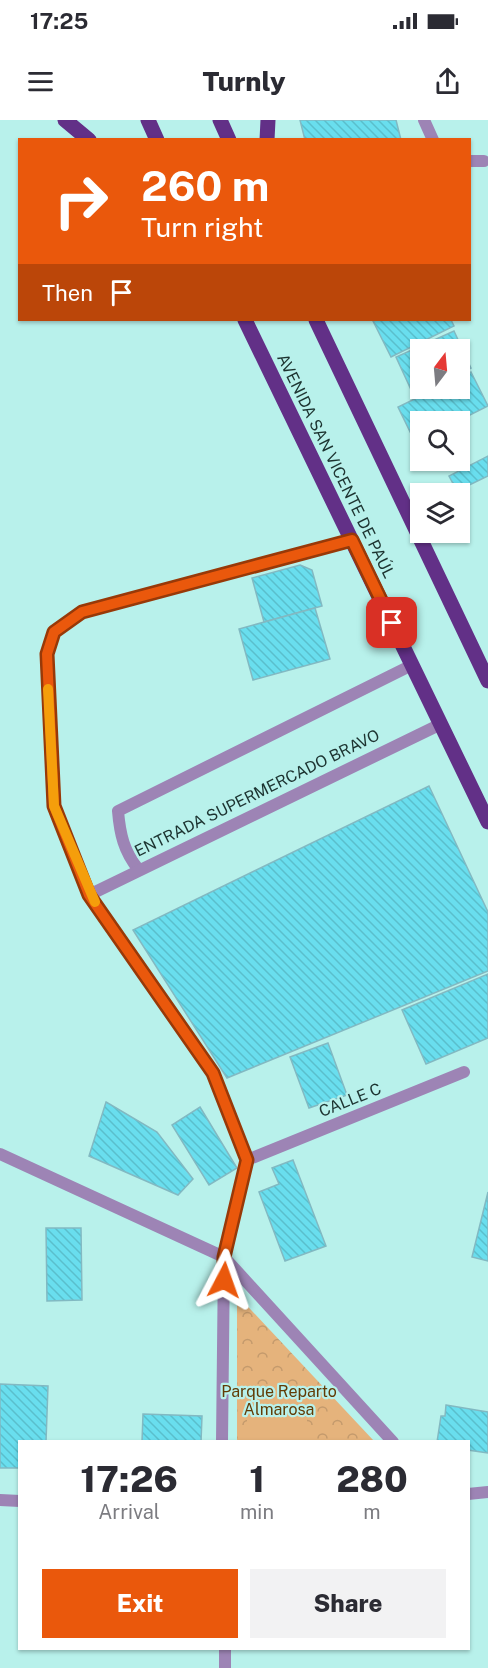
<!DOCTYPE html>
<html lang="en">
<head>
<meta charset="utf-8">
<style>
	body { margin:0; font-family:"Public Sans",sans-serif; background:#f2f2f3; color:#2b2b33; height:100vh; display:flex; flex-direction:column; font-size:22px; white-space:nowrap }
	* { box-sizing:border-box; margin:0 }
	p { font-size:20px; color:#7c7c81 }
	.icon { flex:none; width:33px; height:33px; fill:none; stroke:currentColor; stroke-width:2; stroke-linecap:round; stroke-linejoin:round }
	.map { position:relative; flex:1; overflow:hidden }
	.panel { position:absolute; left:18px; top:1320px; width:452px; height:210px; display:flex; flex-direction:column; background:#fff; border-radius:0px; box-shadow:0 2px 4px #0004 }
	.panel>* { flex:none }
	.top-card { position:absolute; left:18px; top:18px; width:453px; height:183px; border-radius:0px; box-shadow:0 2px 4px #0004; background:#ea580c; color:#fff; overflow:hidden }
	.needle { width:39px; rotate:16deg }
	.tools { position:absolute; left:410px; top:219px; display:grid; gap:12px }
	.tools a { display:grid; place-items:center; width:60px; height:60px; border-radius:0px; background:#fff; box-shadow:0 2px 4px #0004; font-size:30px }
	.pin { position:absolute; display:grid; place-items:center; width:51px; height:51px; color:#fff; margin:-26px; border-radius:12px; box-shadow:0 3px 9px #0006 }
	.me { position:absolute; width:66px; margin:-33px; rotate:4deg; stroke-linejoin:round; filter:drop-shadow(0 0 4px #0008) }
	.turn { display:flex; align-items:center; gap:21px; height:126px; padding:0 24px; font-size:27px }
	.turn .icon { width:78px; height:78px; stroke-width:2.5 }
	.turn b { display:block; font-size:42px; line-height:51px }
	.then { display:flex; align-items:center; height:57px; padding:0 24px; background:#0003; gap:12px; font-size:22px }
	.eta { display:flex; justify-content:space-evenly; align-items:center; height:102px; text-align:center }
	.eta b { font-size:36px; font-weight:800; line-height:42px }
	.primary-button { display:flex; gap:12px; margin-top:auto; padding:12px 24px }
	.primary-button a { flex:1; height:69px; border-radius:0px; background:#ea580c; color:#fff; font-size:24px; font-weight:800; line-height:69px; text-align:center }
	.primary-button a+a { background:#f2f2f3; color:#2b2b33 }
	.status { display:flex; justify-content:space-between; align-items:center; height:42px; padding:0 30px; background:#fff; direction:ltr }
	.status svg { height:16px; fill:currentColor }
	header { display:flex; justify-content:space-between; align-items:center; height:78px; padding:0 24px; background:#fff; font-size:27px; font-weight:800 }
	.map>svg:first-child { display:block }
</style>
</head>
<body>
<div class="status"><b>17:25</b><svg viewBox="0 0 49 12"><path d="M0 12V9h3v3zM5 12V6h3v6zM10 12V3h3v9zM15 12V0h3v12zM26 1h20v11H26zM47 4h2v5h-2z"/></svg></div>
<header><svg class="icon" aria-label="menu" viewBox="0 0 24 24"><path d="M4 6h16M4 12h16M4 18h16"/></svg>Turnly<svg class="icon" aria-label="share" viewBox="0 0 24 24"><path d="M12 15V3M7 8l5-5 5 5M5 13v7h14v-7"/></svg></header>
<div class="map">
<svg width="488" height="1548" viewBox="0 0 488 1548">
	<defs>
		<pattern id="forest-crowns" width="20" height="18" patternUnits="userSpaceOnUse" patternTransform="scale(1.5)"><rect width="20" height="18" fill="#e5b37c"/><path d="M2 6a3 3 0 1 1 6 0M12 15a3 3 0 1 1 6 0" fill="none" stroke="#c49a6c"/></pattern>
		<pattern id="building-back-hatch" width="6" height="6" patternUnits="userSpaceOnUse" patternTransform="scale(1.5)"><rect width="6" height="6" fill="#69deee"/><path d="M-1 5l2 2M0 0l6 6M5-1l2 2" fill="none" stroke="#5abfcc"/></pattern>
	</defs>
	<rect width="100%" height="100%" fill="#b8f1eb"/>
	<polygon fill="url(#forest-crowns)" points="237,1175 374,1321 237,1321"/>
	<polygon fill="#e5b37c" points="247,1264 307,1265 307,1321 247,1321"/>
	<g fill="url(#building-back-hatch)" stroke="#82b9c2" stroke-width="1.5">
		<polygon points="300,0 396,0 401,20 305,20"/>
		<polygon points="377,200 451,200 454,206 391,237 373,201"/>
		<polygon points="454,211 471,248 459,253 459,230 420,230 420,268 425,268 413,274 396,237"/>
		<polygon points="471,252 488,286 456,302 420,302 420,319 415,322 398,287 437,268 459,268 459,258"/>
		<polygon points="488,336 488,356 457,371 449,356"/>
		<polygon points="300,445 312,450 322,486 264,502 252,458"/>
		<polygon points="315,488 330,539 253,560 239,509"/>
		<polygon points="429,666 488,792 488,851 227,958 133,810"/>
		<polygon points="488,854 488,918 426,944 402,890"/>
		<polygon points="328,923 347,975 309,988 290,937"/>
		<polygon points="106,982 157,1012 193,1059 178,1075 89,1036"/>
		<polygon points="200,987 237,1048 209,1065 172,1005"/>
		<polygon points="293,1040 326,1126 285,1141 259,1072 279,1064 272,1048"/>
		<polygon points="488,1072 488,1141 472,1137"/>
		<polygon points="46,1108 81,1108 82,1180 47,1181"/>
		<polygon points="0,1264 48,1266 46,1322 20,1322 20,1348 0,1348"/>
		<polygon points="446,1285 488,1292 488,1333 468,1330 468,1322 437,1322 441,1296 445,1296"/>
		<polygon points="143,1294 202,1296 201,1322 142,1322"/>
	</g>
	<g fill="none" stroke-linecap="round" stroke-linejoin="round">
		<g stroke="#9d84b5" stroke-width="12">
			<polyline points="424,0 433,20"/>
			<polyline points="470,41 484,41"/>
			<path d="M138 749C124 731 120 715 118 691L412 545"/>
			<polyline points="89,775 441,604"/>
		</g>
		<g stroke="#9d84b5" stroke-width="12">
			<polyline points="0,1034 224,1137 393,1322"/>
			<polyline points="247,1040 464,952"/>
			<polyline points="222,1322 224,1137 247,1040 213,953 89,775 54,686 47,534 54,512 82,492 352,420"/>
			<polyline points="468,1374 488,1372"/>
			<polyline points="0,1380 20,1381"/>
			<polyline points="225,1528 225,1548"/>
		</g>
		<g stroke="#623087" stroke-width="15">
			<polyline points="65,0 89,20"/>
			<polyline points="148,0 157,20"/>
			<polyline points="220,0 229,20"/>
			<polyline points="267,20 268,0"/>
			<polyline points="245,200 488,702"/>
			<polyline points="316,200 488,561"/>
		</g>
	</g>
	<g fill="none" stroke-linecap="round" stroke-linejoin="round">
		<g stroke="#983908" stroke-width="15">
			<polyline id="route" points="224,1160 224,1137 247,1040 213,953 89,775 54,686 47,534 54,512 82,492 352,420 392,503"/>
		</g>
		<use href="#route" stroke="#ea580c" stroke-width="10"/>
		<polyline stroke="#f59e0b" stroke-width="10" points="48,569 54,686 95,782"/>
	</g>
	<g text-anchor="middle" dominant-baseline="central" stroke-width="4.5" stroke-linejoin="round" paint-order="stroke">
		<g font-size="16" fill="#1c3330" stroke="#b8f1eb">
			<text transform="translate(336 346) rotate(64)">AVENIDA SAN VICENTE DE PAÚL</text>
			<text transform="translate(257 673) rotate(-26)">ENTRADA SUPERMERCADO BRAVO</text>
			<text transform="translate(350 980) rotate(-22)">CALLE C</text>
		</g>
		<g font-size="16" fill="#613b05" stroke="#b8f1eb">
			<text x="279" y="1271">Parque Reparto<tspan x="279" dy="18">Almarosa</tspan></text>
		</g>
	</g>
</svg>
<div class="tools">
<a><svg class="needle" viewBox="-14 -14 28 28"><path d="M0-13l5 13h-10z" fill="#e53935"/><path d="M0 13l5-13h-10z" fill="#7c7c81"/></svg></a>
<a><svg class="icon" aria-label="search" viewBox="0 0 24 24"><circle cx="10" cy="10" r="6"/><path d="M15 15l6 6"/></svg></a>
<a><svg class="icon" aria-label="layers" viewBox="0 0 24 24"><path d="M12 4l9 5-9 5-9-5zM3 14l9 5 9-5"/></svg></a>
</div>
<div class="pin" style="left:392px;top:503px;background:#d93025"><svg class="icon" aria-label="arrive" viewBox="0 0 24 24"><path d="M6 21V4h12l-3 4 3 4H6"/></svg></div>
<svg class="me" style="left:224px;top:1160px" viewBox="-20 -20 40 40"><path d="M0-17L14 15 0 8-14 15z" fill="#ea580c" stroke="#fff" stroke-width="4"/></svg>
<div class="top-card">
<div class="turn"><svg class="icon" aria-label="right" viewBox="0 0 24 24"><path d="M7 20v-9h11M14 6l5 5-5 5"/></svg><div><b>260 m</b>Turn right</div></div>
<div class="then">Then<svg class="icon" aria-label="arrive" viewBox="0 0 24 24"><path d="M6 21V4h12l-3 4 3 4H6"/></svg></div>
</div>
<section class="panel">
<div class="eta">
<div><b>17:26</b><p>Arrival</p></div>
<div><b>1</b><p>min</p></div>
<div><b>280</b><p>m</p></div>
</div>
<div class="primary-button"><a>Exit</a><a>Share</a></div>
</section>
</div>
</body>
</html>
